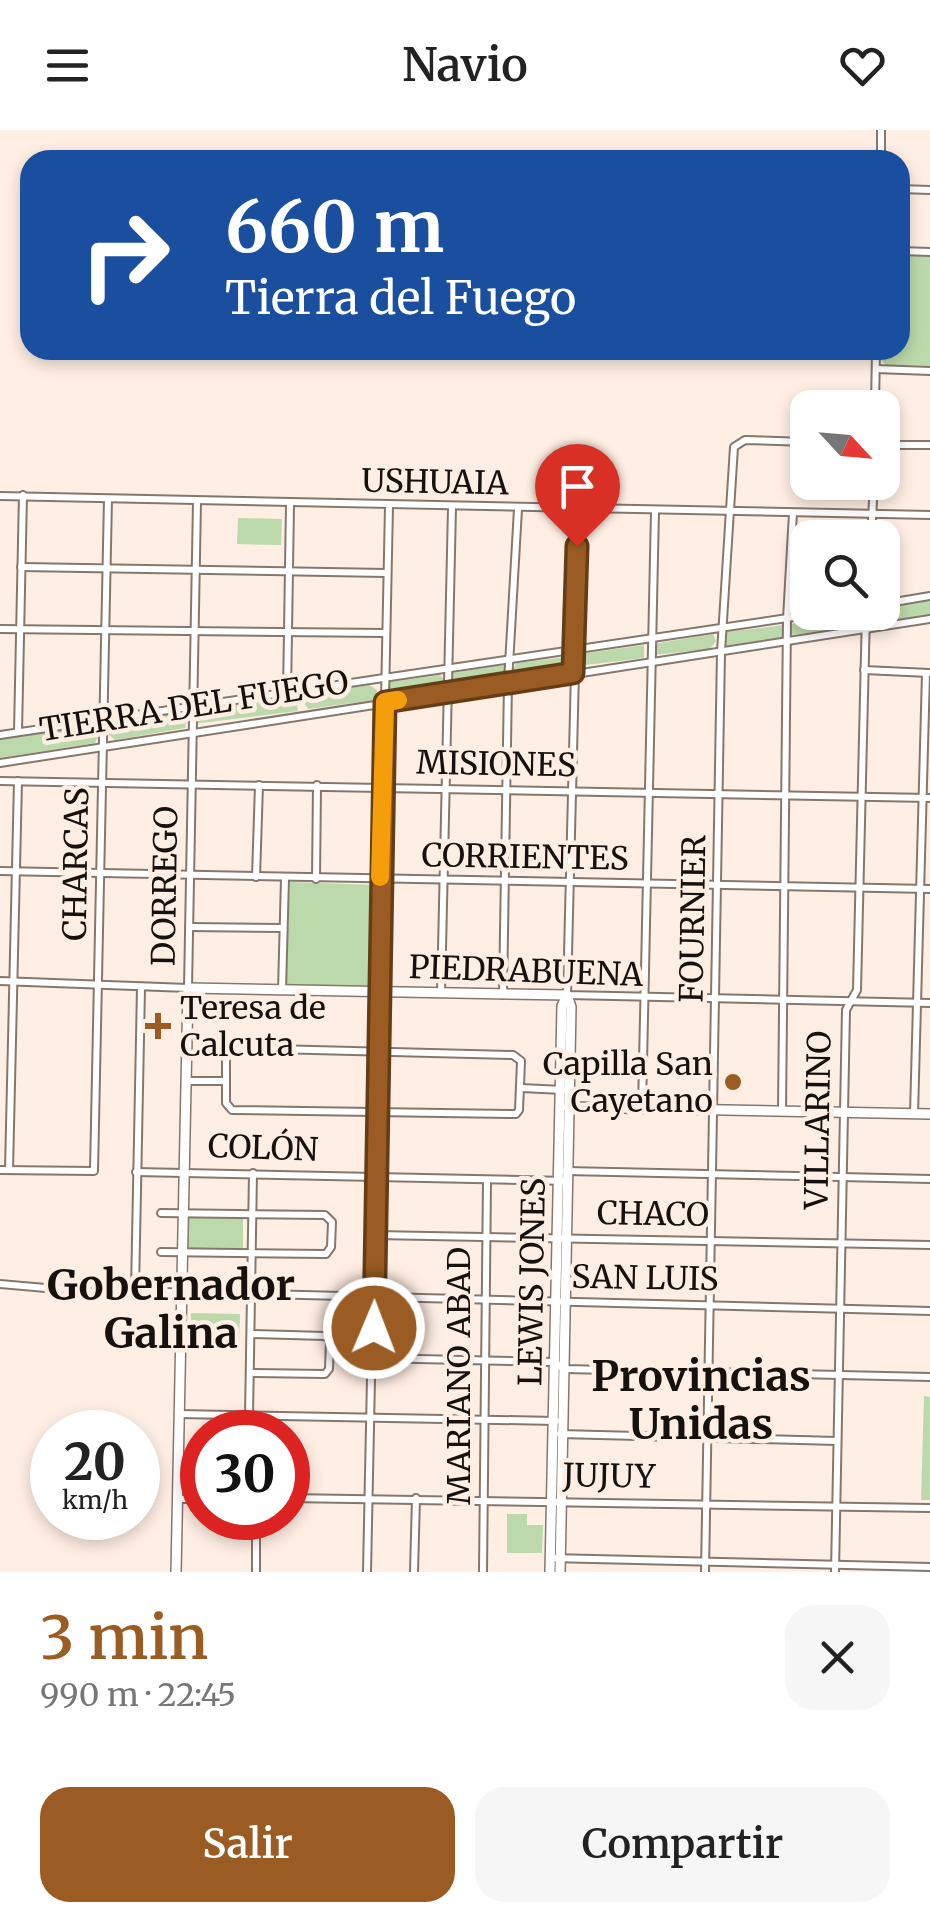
<!DOCTYPE html>
<html lang="es">
<head>
<meta charset="utf-8">
<style>
	body { margin:0; font-family:Merriweather,serif; background:#f6f6f6; color:#222; height:100vh; display:flex; flex-direction:column; font-size:38px; white-space:nowrap }
	* { box-sizing:border-box; margin:0 }
	p { font-size:32px; color:#767676 }
	.icon { flex:none; width:55px; height:55px; fill:none; stroke:currentColor; stroke-width:2; stroke-linecap:round; stroke-linejoin:round }
	.map { position:relative; height:1442px; overflow:hidden }
	.drawer { display:flex; flex-direction:column; background:#fff; flex:1 }
	.drawer>* { flex:none }
	.guide { position:absolute; left:20px; top:20px; width:890px; height:210px; border-radius:30px; box-shadow:0 5px 15px #0003; background:#1a4fa0; color:#fff; overflow:hidden }
	.needle { width:65px; rotate:116deg }
	.controls { position:absolute; left:790px; top:260px; display:grid; gap:20px }
	.controls a { display:grid; place-items:center; width:110px; height:110px; border-radius:20px; background:#fff; box-shadow:0 5px 15px #0003; font-size:50px }
	.speed { position:absolute; left:30px; top:1280px; display:flex; gap:20px; font-size:50px; font-weight:700; text-align:center }
	.speed>* { display:grid; place-content:center; width:130px; height:130px; border-radius:50%; background:#fff; box-shadow:0 5px 15px #0003; line-height:1 }
	.speed small { font-size:25px; font-weight:400 }
	.speed .limit { border:15px solid #d22; background:#fff; color:#111 }
	.pin { position:absolute; display:grid; place-items:center; width:85px; height:85px; color:#fff; margin:-102px -42px; border-radius:50% 50% 50% 0; rotate:-45deg; box-shadow:0 0 10px #0007 }
	.pin .icon { rotate:45deg }
	.me { position:absolute; width:110px; margin:-55px; rotate:1deg; stroke-linejoin:round; filter:drop-shadow(0 0 8px #0008) }
	.turn { display:flex; align-items:center; gap:35px; height:210px; padding:0 40px; font-size:45px }
	.turn .icon { width:130px; height:130px; stroke-width:2.5 }
	.turn b { display:block; font-size:70px; line-height:85px }
	.round { display:grid; place-items:center; flex:none; width:105px; height:105px; border-radius:30px; background:#f6f6f6 }
	.head { display:flex; align-items:center; justify-content:space-between; height:170px; padding:0 40px }
	h1 { font-size:60px; font-weight:600; line-height:75px; color:#9a5c22 }
	.action { display:flex; gap:20px; margin-top:auto; padding:20px 40px }
	.action a { flex:1; height:115px; border-radius:30px; background:#9a5c22; color:#fff; font-size:40px; font-weight:600; line-height:115px; text-align:center }
	.action a+a { background:#f6f6f6; color:#222 }
	header { display:flex; justify-content:space-between; align-items:center; height:130px; padding:0 40px; background:#fff; font-size:45px; font-weight:600 }
	.map>svg:first-child { display:block }
</style>
</head>
<body>
<header><svg class="icon" aria-label="menu" viewBox="0 0 24 24"><path d="M4 6h16M4 12h16M4 18h16"/></svg>Navio<svg class="icon" aria-label="heart" viewBox="0 0 24 24"><path d="M12 20l-8-8c-3-5 5-10 8-4 3-6 11-1 8 4z"/></svg></header>
<div class="map">
<svg width="930" height="1442" viewBox="0 0 930 1442">
	<rect width="100%" height="100%" fill="#ffeee3"/>
	<g fill="#bbd9aa">
		<polygon points="900,124 930,125 930,236 886,235 879,228 879,220 900,220"/>
		<polygon points="238,388 282,389 281,415 237,414"/>
		<polygon points="930,469 930,486 870,492 869,483 882,482 883,476"/>
		<polygon points="852,483 862,483 857,497 790,505 792,494"/>
		<polygon points="784,495 783,509 724,518 727,502"/>
		<polygon points="713,504 716,511 710,519 654,525 653,514"/>
		<polygon points="644,515 644,528 577,536 581,524"/>
		<polygon points="566,527 567,541 510,548 516,533"/>
		<polygon points="505,535 503,549 450,558 452,543"/>
		<polygon points="440,545 444,549 441,560 385,566 390,552"/>
		<polygon points="369,555 377,560 375,570 308,579 302,569 305,564"/>
		<polygon points="296,565 298,581 193,594 201,579"/>
		<polygon points="182,582 188,586 185,598 115,610 107,603 112,592"/>
		<polygon points="93,596 98,606 95,613 0,628 0,609"/>
		<polygon points="290,752 376,755 373,858 286,856"/>
		<rect x="186" y="1088" width="57" height="30"/>
		<polygon points="191,1183 240,1184 239,1216 190,1215"/>
		<polygon points="924,1266 930,1267 930,1370 921,1370"/>
		<polygon points="507,1384 527,1384 527,1395 543,1395 542,1423 507,1423"/>
	</g>
	<g fill="none" stroke-linecap="round" stroke-linejoin="round">
		<g stroke="#86776d" stroke-width="10">
			<g id="minor">
				<polyline points="881,30 881,0"/>
				<polyline points="900,59 930,60"/>
				<polyline points="900,121 930,122"/>
				<polyline points="876,239 930,241"/>
				<polyline points="875,278 876,220"/>
				<polyline points="882,315 930,315"/>
				<polyline points="0,366 930,385"/>
				<polyline points="579,380 567,865 930,873"/>
				<polyline points="871,408 874,352"/>
				<polyline points="21,437 386,443"/>
				<polyline points="882,474 930,466"/>
				<polyline points="0,499 386,503"/>
				<polyline points="864,540 929,543"/>
				<polyline points="287,564 290,375"/>
				<polyline points="18,602 23,365"/>
				<polyline points="0,605 828,482"/>
				<polyline points="0,633 930,489"/>
				<polyline points="0,651 930,668"/>
				<polyline points="0,741 930,759"/>
				<polyline points="256,747 259,655"/>
				<polyline points="316,749 317,655"/>
				<polyline points="189,797 283,798"/>
				<polyline points="0,851 188,858 197,372"/>
				<polyline points="282,860 285,748"/>
				<polyline points="441,863 452,378"/>
				<polyline points="503,865 508,552 518,379"/>
				<polygon points="235,918 513,925 521,931 519,980 516,984 232,980 226,973 226,926"/>
				<polyline points="186,951 225,951"/>
				<polyline points="521,958 563,960"/>
				<polyline points="642,979 655,381"/>
				<polyline points="782,982 787,489 793,383"/>
				<polyline points="914,984 926,543"/>
				<polyline points="0,1040 94,1041 108,369"/>
				<polyline points="9,1040 18,651"/>
				<polyline points="566,1041 930,1049"/>
				<polyline points="136,1042 568,1051"/>
				<polyline points="375,1105 930,1115"/>
				<polyline points="161,1122 326,1124 331,1117 332,1092 325,1085 161,1083"/>
				<polyline points="0,1154 103,1163 182,1162 930,1181"/>
				<polyline points="135,1161 141,857"/>
				<polyline points="373,1228 554,1232 564,1239 930,1247"/>
				<polyline points="251,1243 325,1244 329,1239 330,1210 325,1206 251,1204"/>
				<polyline points="179,1284 556,1291"/>
				<polyline points="249,1286 253,1043"/>
				<polyline points="560,1304 837,1311"/>
				<polyline points="288,1368 930,1378"/>
				<polyline points="177,1369 202,1369"/>
				<polyline points="256,1388 256,1442"/>
				<polyline points="550,1428 930,1437"/>
				<polyline points="367,1442 389,376"/>
				<polyline points="414,1442 416,1368"/>
				<polyline points="483,1442 487,1050"/>
				<polyline points="705,1442 721,522 734,317 745,310 808,312"/>
				<polyline points="835,1442 846,880 857,860 866,482"/>
			</g>
		</g>
		<g stroke="#86776d" stroke-width="12">
			<g id="major">
				<polyline points="568,977 930,984"/>
				<polyline points="176,1442 188,858 567,865"/>
				<polyline points="550,1442 562,876 567,865"/>
				<polyline points="560,1442 571,877 567,865"/>
			</g>
		</g>
		<use href="#minor" stroke="#fff" stroke-width="6"/>
		<use href="#major" stroke="#fff" stroke-width="9"/>
	</g>
	<g fill="none" stroke-linecap="round" stroke-linejoin="round">
		<g stroke="#643c16" stroke-width="25">
			<polyline id="route" points="374,1198 385,572 573,543 577,416"/>
		</g>
		<use href="#route" stroke="#9a5c22" stroke-width="18"/>
		<polyline stroke="#f59e0b" stroke-width="18" points="380,747 385,572 398,570"/>
	</g>
	<g fill="#9a5c22" stroke="#ffeee3" stroke-width="4">
		<path d="M153 881h10v10h10v10h-10v10h-10v-10h-10v-10h10z"/>
		<circle cx="733" cy="952" r="10"/>
	</g>
	<g text-anchor="middle" dominant-baseline="central" stroke-width="9" stroke-linejoin="round" paint-order="stroke">
		<g font-size="32" fill="#16110d" stroke="#ffeee3">
			<text transform="translate(435 352) rotate(1)">USHUAIA</text>
			<text transform="translate(194 576) rotate(-9)">TIERRA DEL FUEGO</text>
			<text transform="translate(496 634) rotate(1)">MISIONES</text>
			<text transform="translate(525 727) rotate(1)">CORRIENTES</text>
			<text transform="translate(76 734) rotate(-89)">CHARCAS</text>
			<text transform="translate(165 756) rotate(-89)">DORREGO</text>
			<text transform="translate(693 789) rotate(-89)">FOURNIER</text>
			<text transform="translate(526 841) rotate(2)">PIEDRABUENA</text>
			<text transform="translate(818 990) rotate(-89)">VILLARINO</text>
			<text transform="translate(263 1018) rotate(2)">COLÓN</text>
			<text transform="translate(653 1084) rotate(1)">CHACO</text>
			<text transform="translate(645 1148) rotate(1)">SAN LUIS</text>
			<text transform="translate(532 1152) rotate(-89)">LEWIS JONES</text>
			<text transform="translate(459 1246) rotate(-90)">MARIANO ABAD</text>
			<text transform="translate(609 1346) rotate(1)">JUJUY</text>
		</g>
		<g font-size="32" fill="#16110d" stroke="#ffeee3" text-anchor="start">
			<text x="180" y="878">Teresa de<tspan x="180" dy="37">Calcuta</tspan></text>
			<text x="713" y="934" text-anchor="end">Capilla San<tspan x="713" dy="37">Cayetano</tspan></text>
		</g>
		<g font-size="42" font-weight="bold" fill="#16110d" stroke="#ffeee3">
			<text x="171" y="1155">Gobernador<tspan x="171" dy="48">Galina</tspan></text>
			<text x="701" y="1246">Provincias<tspan x="701" dy="48">Unidas</tspan></text>
		</g>
	</g>
</svg>
<div class="controls">
<a><svg class="needle" viewBox="-14 -14 28 28"><path d="M0-13l5 13h-10z" fill="#e53935"/><path d="M0 13l5-13h-10z" fill="#767676"/></svg></a>
<a><svg class="icon" aria-label="search" viewBox="0 0 24 24"><circle cx="10" cy="10" r="6"/><path d="M15 15l6 6"/></svg></a>
</div>
<div class="speed"><div>20<small>km/h</small></div><div class="limit">30</div></div>
<div class="pin" style="left:577px;top:416px;background:#d93025"><svg class="icon" aria-label="arrive" viewBox="0 0 24 24"><path d="M6 21V4h12l-3 4 3 4H6"/></svg></div>
<svg class="me" style="left:374px;top:1198px" viewBox="-20 -20 40 40"><circle r="17" fill="#9a5c22" stroke="#fff" stroke-width="3"/><path d="M0-11L8 9 0 5-8 9z" fill="#fff"/></svg>
<div class="guide">
<div class="turn"><svg class="icon" aria-label="right" viewBox="0 0 24 24"><path d="M7 20v-9h11M14 6l5 5-5 5"/></svg><div><b>660 m</b>Tierra del Fuego</div></div>
</div>
</div>
<section class="drawer">
<div class="head"><div><h1>3 min</h1><p>990 m · 22:45</p></div><a class="round"><svg class="icon" aria-label="close" viewBox="0 0 24 24"><path d="M6 6l12 12M18 6L6 18"/></svg></a></div>
<div class="action"><a>Salir</a><a>Compartir</a></div>
</section>
</body>
</html>
